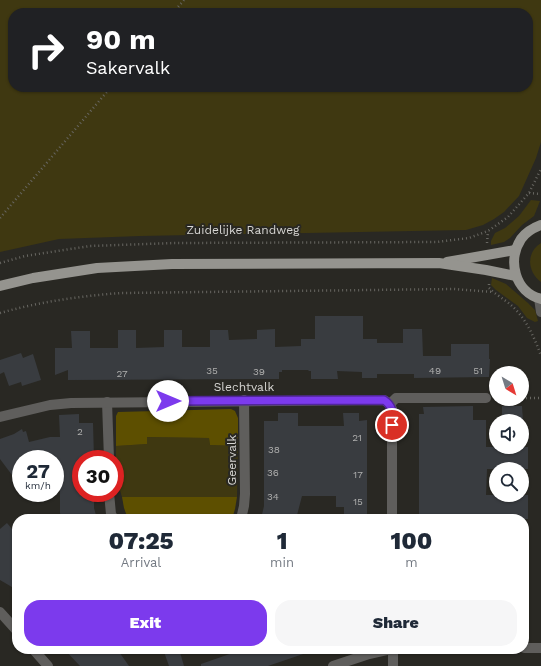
<!DOCTYPE html>
<html lang="en">
<head>
<meta charset="utf-8">
<style>
	body { margin:0; font-family:"Work Sans",sans-serif; background:#f6f6f7; color:#1f2937; height:100vh; display:flex; flex-direction:column; font-size:15px; white-space:nowrap }
	* { box-sizing:border-box; margin:0 }
	p { font-size:13px; color:#747a83 }
	.icon { flex:none; width:22px; height:22px; fill:none; stroke:currentColor; stroke-width:2; stroke-linecap:round; stroke-linejoin:round }
	.map { position:relative; flex:1; overflow:hidden }
	.details { position:absolute; left:12px; top:514px; width:517px; height:140px; display:flex; flex-direction:column; background:#fff; border-radius:16px; box-shadow:0 1px 3px #0004 }
	.details>* { flex:none }
	.banner { position:absolute; left:8px; top:8px; width:525px; height:84px; border-radius:16px; box-shadow:0 1px 3px #0004; background:#202124; color:#fff; overflow:hidden }
	.needle { width:26px; rotate:142deg }
	.controls { position:absolute; left:489px; top:366px; display:grid; gap:8px }
	.controls a { display:grid; place-items:center; width:40px; height:40px; border-radius:50%; background:#fff; box-shadow:0 1px 3px #0004; font-size:20px }
	.speed { position:absolute; left:12px; top:450px; display:flex; gap:8px; font-size:20px; font-weight:700; text-align:center }
	.speed>* { display:grid; place-content:center; width:52px; height:52px; border-radius:50%; background:#fff; box-shadow:0 1px 3px #0004; line-height:1 }
	.speed small { font-size:10px; font-weight:400 }
	.speed .limit { border:6px solid #d22; background:#fff; color:#111 }
	.pin { position:absolute; display:grid; place-items:center; width:34px; height:34px; color:#fff; margin:-17px; border:2px solid #fff; border-radius:50%; box-shadow:0 1px 4px #0007 }
	.me { position:absolute; width:44px; margin:-22px; rotate:90deg; stroke-linejoin:round; filter:drop-shadow(0 0 3px #0008) }
	.turn { display:flex; align-items:center; gap:14px; height:84px; padding:0 12px; font-size:18px }
	.turn .icon { width:52px; height:52px; stroke-width:2.5 }
	.turn b { display:block; font-size:28px; line-height:34px }
	.eta { display:flex; justify-content:space-evenly; align-items:center; height:68px; text-align:center }
	.eta b { font-size:24px; font-weight:800; line-height:28px }
	.button { display:flex; gap:8px; margin-top:auto; padding:8px 12px }
	.button a { flex:1; height:46px; border-radius:16px; background:#7c3aed; color:#fff; font-size:16px; font-weight:800; line-height:46px; text-align:center }
	.button a+a { background:#f6f6f7; color:#1f2937 }
	.map>svg:first-child { display:block }
</style>
</head>
<body>
<div class="map">
<svg width="541" height="666" viewBox="0 0 541 666">
	<rect width="100%" height="100%" fill="#292823"/>
	<g fill="#3f3811" fill-rule="evenodd">
		<path d="M0 0H541V142L536 158 519 196 504 212 494 219 483 225 466 230 140 236 59 239 0 252ZM13 13H528V87H13Z"/>
		<polygon points="531,200 540,201 534,216 522,225 510,238 504,242 491,245 491,241 495,233 505,228 519,216"/>
		<path d="M541 243V282C527 272 526 252 541 243Z"/>
		<polygon points="492,278 506,284 528,303 535,310 538,321 535,322 527,318 518,306 496,290 491,285"/>
		<polygon points="147,437 209,438 210,445 238,446 237,497 122,497 116,477 116,446 147,444"/>
	</g>
	<g fill="#5d4f00">
		<polygon points="231,409 235,411 238,418 238,446 210,445 209,438 147,437 147,444 116,446 116,416 118,412"/>
		<polygon points="122,497 237,497 235,509 232,519 128,519 124,508"/>
	</g>
	<g fill="#393c40">
		<polygon points="315,316 363,316 363,339 377,339 377,343 403,343 403,329 422,329 423,356 451,356 451,344 489,344 489,359 490,359 489,377 414,378 414,374 377,374 377,378 362,378 362,372 337,371 338,379 311,379 311,371 309,371 308,370 282,370 282,372 279,372 279,379 68,380 68,370 55,375 55,348 72,348 71,331 90,331 90,348 118,348 118,330 136,330 136,348 164,347 164,330 182,330 182,347 210,347 210,330 228,330 229,340 257,339 257,330 275,329 275,347 301,346 301,339 315,339"/>
		<polygon points="21,353 23,358 33,354 41,380 22,386 21,382 9,386 4,372 0,374 0,360"/>
		<polygon points="473,406 473,420 486,420 486,447 528,447 528,469 487,469 486,495 528,495 528,519 500,519 500,518 419,519 419,414 424,414 423,407"/>
		<polygon points="502,406 522,406 523,421 502,421"/>
		<polygon points="278,413 298,413 298,426 344,426 343,413 359,413 359,421 367,420 367,519 344,519 344,507 336,507 336,496 302,496 296,519 261,519 264,506 264,421 278,421"/>
		<polygon points="79,414 79,423 93,423 94,459 81,459 81,493 94,493 94,508 97,519 62,519 60,513 60,487 55,487 55,459 18,459 21,474 21,487 0,459 0,439 14,434 22,429 23,432 26,431 29,442 50,437 60,437 59,415"/>
		<polygon points="7,523 17,535 17,590 0,580 0,529"/>
		<polygon points="64,649 117,649 129,666 80,666"/>
		<polygon points="163,649 179,649 184,666 169,666"/>
		<polygon points="244,649 311,649 312,651 268,666 201,666 201,664"/>
	</g>
	<g fill="none" stroke-linecap="round" stroke-linejoin="round">
		<g stroke="#686762" stroke-width="2.5" stroke-dasharray="1 3" stroke-linecap="butt">
			<polyline points="173,13 184,0"/>
			<polyline points="529,193 541,194"/>
			<polyline points="0,218 111,87"/>
			<polyline points="487,243 488,231"/>
			<polyline points="0,263 25,256 90,246 174,243 437,242 469,238 488,231 508,217 529,193 541,169"/>
			<path d="M489 284V288C496 295 506 300 513 307 527 320 535 339 541 356"/>
			<path d="M0 313C39 302 80 296 121 293L454 289 493 292"/>
			<polyline points="522,398 541,398"/>
		</g>
		<g stroke="#5f5e5c" stroke-width="10">
			<polyline points="539,298 541,312"/>
			<polyline points="107,402 109,459"/>
			<polyline points="390,404 392,409 392,519"/>
			<polyline points="0,417 50,405 71,403 384,400 390,404 396,398 486,398"/>
			<polyline points="109,493 111,514 114,519"/>
			<polyline points="241,519 244,506 245,494 244,400"/>
			<polyline points="0,612 17,631"/>
			<polyline points="524,648 541,648"/>
			<polyline points="33,649 48,666"/>
			<polyline points="393,649 393,666"/>
			<polyline points="333,666 369,654 391,649"/>
		</g>
		<g stroke="#95948f" stroke-width="10">
			<path d="M541 225C533 228 526 232 521 239 507 261 515 292 541 299"/>
			<polyline points="447,262 515,250"/>
			<polyline points="0,286 33,278 97,268 172,264 439,263 486,270 516,276"/>
		</g>
	</g>
	<g fill="none" stroke-linecap="round" stroke-linejoin="round">
		<g stroke="#51269a" stroke-width="10">
			<path id="route" d="M168 401 384 400C394 407 392 413 392 425"/>
		</g>
		<use href="#route" stroke="#7c3aed" stroke-width="7"/>
	</g>
	<g text-anchor="middle" dominant-baseline="central" stroke-width="4" stroke-linejoin="round" paint-order="stroke">
		<g font-size="10" fill="#afafae">
			<text x="212" y="370">35</text>
			<text x="435" y="370">49</text>
			<text x="478" y="370">51</text>
			<text x="259" y="371">39</text>
			<text x="122" y="373">27</text>
			<text x="80" y="431">2</text>
			<text x="357" y="437">21</text>
			<text x="274" y="449">38</text>
			<text x="273" y="472">36</text>
			<text x="358" y="474">17</text>
			<text x="273" y="496">34</text>
			<text x="358" y="501">15</text>
		</g>
		<g font-size="12" fill="#d6d5d2" stroke="#292823">
			<text x="243" y="230">Zuidelijke Randweg</text>
			<text x="244" y="387">Slechtvalk</text>
			<text transform="translate(232 460) rotate(-90)">Geervalk</text>
		</g>
	</g>
</svg>
<div class="controls">
<a><svg class="needle" viewBox="-14 -14 28 28"><path d="M0-13l5 13h-10z" fill="#e53935"/><path d="M0 13l5-13h-10z" fill="#747a83"/></svg></a>
<a><svg class="icon" aria-label="sound" viewBox="0 0 24 24"><path d="M4 9h4l5-4v14l-5-4H4zM17 9q2 3 0 6"/></svg></a>
<a><svg class="icon" aria-label="search" viewBox="0 0 24 24"><circle cx="10" cy="10" r="6"/><path d="M15 15l6 6"/></svg></a>
</div>
<div class="speed"><div>27<small>km/h</small></div><div class="limit">30</div></div>
<div class="pin" style="left:392px;top:425px;background:#d93025"><svg class="icon" aria-label="arrive" viewBox="0 0 24 24"><path d="M6 21V4h12l-3 4 3 4H6"/></svg></div>
<svg class="me" style="left:168px;top:401px" viewBox="-20 -20 40 40"><circle r="19" fill="#fff"/><path d="M0-13L10 11 0 6-10 11z" fill="#7c3aed"/></svg>
<div class="banner">
<div class="turn"><svg class="icon" aria-label="right" viewBox="0 0 24 24"><path d="M7 20v-9h11M14 6l5 5-5 5"/></svg><div><b>90 m</b>Sakervalk</div></div>
</div>
<section class="details">
<div class="eta">
<div><b>07:25</b><p>Arrival</p></div>
<div><b>1</b><p>min</p></div>
<div><b>100</b><p>m</p></div>
</div>
<div class="button"><a>Exit</a><a>Share</a></div>
</section>
</div>
</body>
</html>
